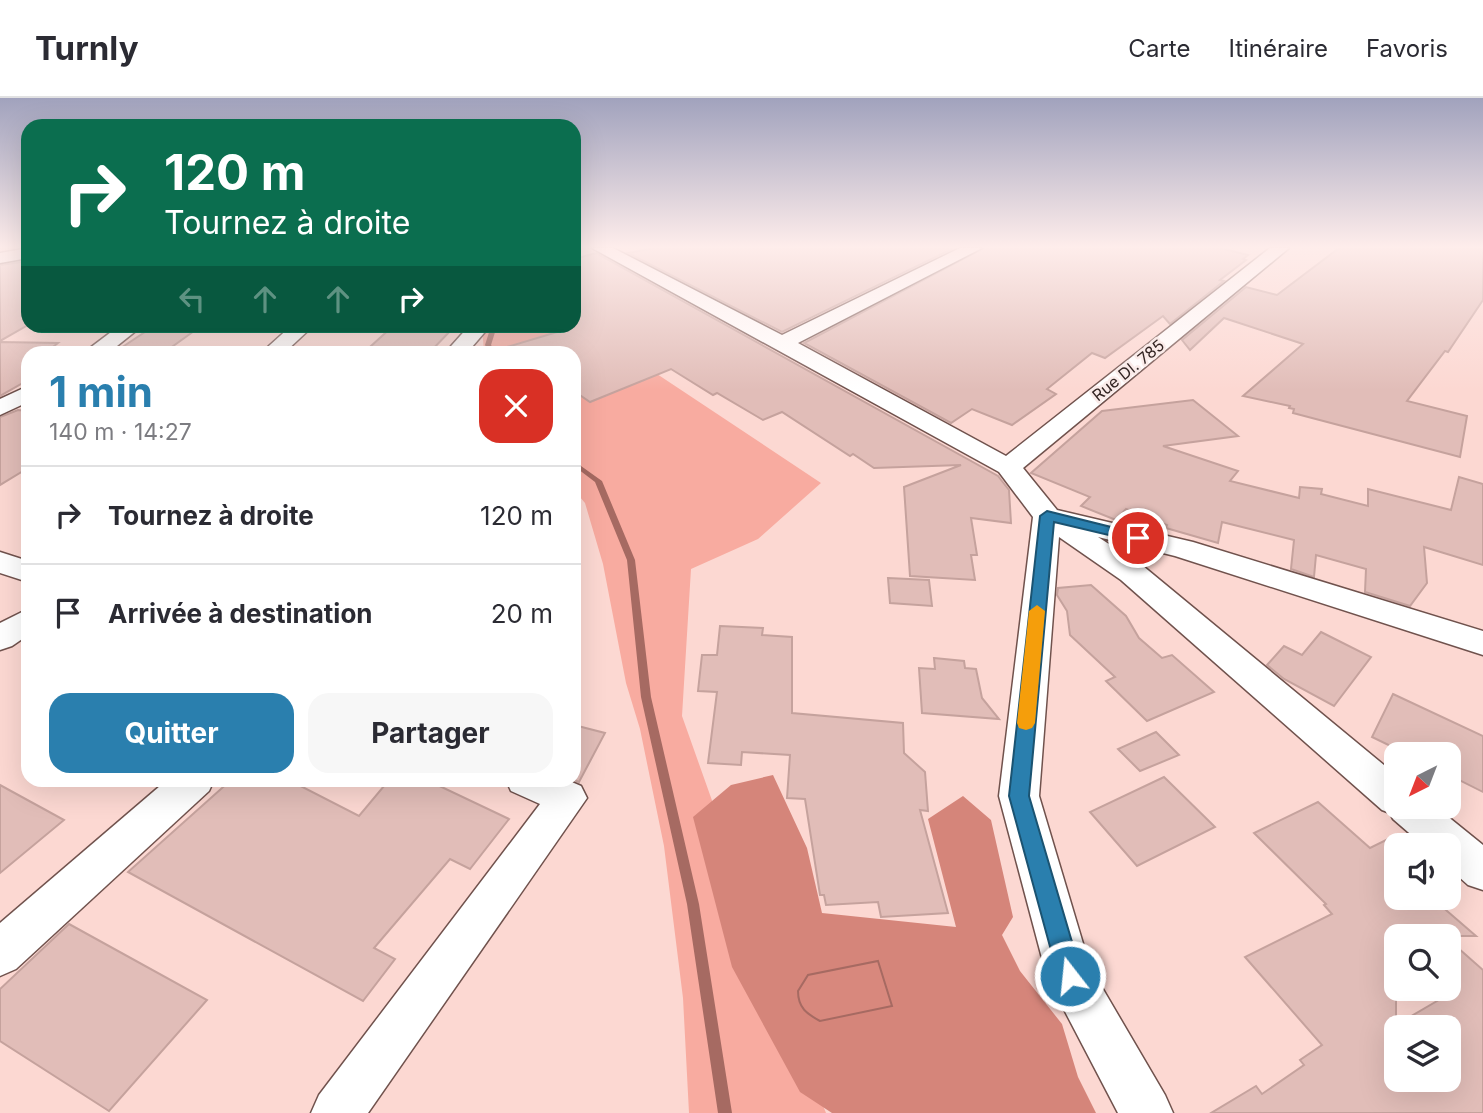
<!DOCTYPE html>
<html lang="fr">
<head>
<meta charset="utf-8">
<style>
	body { margin:0; font-family:Inter,sans-serif; background:#f7f7f7; color:#2b2b33; height:100vh; display:flex; flex-direction:column; font-size:26px; white-space:nowrap }
	* { box-sizing:border-box; margin:0 }
	p { font-size:23px; color:#7c7c81 }
	.icon { flex:none; width:38px; height:38px; fill:none; stroke:currentColor; stroke-width:2; stroke-linecap:round; stroke-linejoin:round }
	.map { position:relative; flex:1; overflow:hidden }
	.panel { position:absolute; left:21px; top:248px; width:560px; height:441px; display:flex; flex-direction:column; background:#fff; border-radius:21px; box-shadow:0 7px 28px #0002 }
	.panel>* { flex:none }
	.guide { position:absolute; left:21px; top:21px; width:560px; height:214px; border-radius:21px; box-shadow:0 7px 28px #0002; background:#0b6e4f; color:#fff; overflow:hidden }
	.needle { width:46px; rotate:222deg }
	.controls { position:absolute; left:1384px; top:644px; display:grid; gap:14px }
	.controls a { display:grid; place-items:center; width:77px; height:77px; border-radius:14px; background:#fff; box-shadow:0 7px 28px #0002; font-size:35px }
	.pin { position:absolute; display:grid; place-items:center; width:60px; height:60px; color:#fff; margin:-30px; border:4px solid #fff; border-radius:50%; box-shadow:0 2px 7px #0007 }
	.me { position:absolute; width:77px; margin:-38px; rotate:344deg; stroke-linejoin:round; filter:drop-shadow(0 0 5px #0008) }
	.turn { display:flex; align-items:center; gap:24px; height:147px; padding:0 28px; font-size:32px }
	.turn .icon { width:91px; height:91px; stroke-width:2.5 }
	.turn b { display:block; font-size:49px; line-height:60px }
	.lanes { display:flex; align-items:center; height:66px; padding:0 28px; background:#0003; justify-content:center; gap:35px; direction:ltr }
	.lanes .off { opacity:.35 }
	.round { display:grid; place-items:center; flex:none; width:74px; height:74px; border-radius:21px; background:#f7f7f7 }
	.head { display:flex; align-items:center; justify-content:space-between; height:119px; padding:0 28px }
	h1 { font-size:42px; font-weight:700; line-height:52px; color:#2a7fae }
	.cta { display:flex; gap:14px; margin-top:auto; padding:14px 28px }
	.cta a { flex:1; height:80px; border-radius:21px; background:#2a7fae; color:#fff; font-size:28px; font-weight:700; line-height:80px; text-align:center }
	.cta a+a { background:#f7f7f7; color:#2b2b33 }
	ul { padding:0; list-style:none }
	li { display:flex; align-items:center; gap:21px; height:98px; padding:0 28px; border-top:2px solid #e1e1e2 }
	li div { flex:1 }
	li b { display:block; font-size:26px }
	li em { font-style:normal }
	header { display:flex; align-items:center; gap:42px; box-sizing:border-box; height:98px; padding:0 35px; background:#fff; border-bottom:2px solid #e1e1e2 }
	header strong { font-size:33px }
	nav { display:flex; gap:38px; margin-inline-start:auto; font-size:24px }
	.map>svg:first-child { display:block }
</style>
</head>
<body>
<header>
<strong>Turnly</strong>
<nav><a>Carte</a><a>Itinéraire</a><a>Favoris</a></nav>
</header>
<div class="map">
<svg width="1483" height="1015" viewBox="0 0 1483 1015">
	<rect width="100%" height="100%" fill="#fcd8d2"/>
	<polygon fill="#f8aba0" points="482,228 574,228 657,276 821,385 758,441 691,471 682,618 802,956 826,1015 689,1015 683,900 664,748 640,631 626,585 603,466 585,405 574,392 574,256 484,255"/>
	<polygon fill="#d5857a" points="773,677 807,750 822,815 956,829 928,721 963,698 991,722 1013,819 1002,837 1020,873 1062,926 1078,979 1096,1015 832,1015 800,994 732,869 693,719 731,687"/>
	<path fill="#d8887d" stroke="#a66a62" stroke-width="2" d="M878 863 892 908 820 923C807 916 798 910 798 893L808 877Z"/>
	<g fill="none" stroke-linecap="round" stroke-linejoin="round">
		<g fill="#a66a62" fill-rule="evenodd">
			<polygon points="491,228 497,228 491,247 497,256 491,256 485,247"/>
			<polygon points="574,363 602,383 635,462 651,599 699,806 732,1015 718,1015 687,806 641,599 627,462 595,384 574,368"/>
		</g>
	</g>
	<g fill="#e1bdb8" stroke="#c5a29d" stroke-width="2" fill-rule="evenodd">
		<polygon points="655,150 954,150 782,234 628,155"/>
		<polygon points="984,150 1220,150 1248,157 1243,161 1246,162 1220,182 1224,183 1170,226 1163,218 1105,260 1092,255 1047,291 1056,296 1012,327 972,311 951,325 804,245"/>
		<polygon points="1339,150 1483,150 1483,202 1448,254 1445,253 1407,303 1467,318 1460,359 1293,315 1294,311 1289,310 1290,308 1243,298 1303,246 1224,220 1190,252 1182,242 1246,189 1277,197"/>
		<polygon points="596,155 998,378 1009,392 1011,425 971,420 977,457 971,457 975,482 910,478 904,389 961,367 874,370 853,356 850,358 782,314 763,322 717,295 713,297 671,271 590,304 574,293 574,256 508,256 507,249 574,229 574,161"/>
		<polygon points="28,163 28,227 0,243 0,167"/>
		<polygon points="154,228 201,228 162,256 112,256"/>
		<polygon points="393,228 423,228 453,230 431,253 370,249"/>
		<polygon points="0,244 58,245 44,256 28,256 28,282 0,298"/>
		<polygon points="1193,302 1238,338 1163,348 1238,373 1230,383 1299,400 1300,389 1322,391 1321,396 1368,408 1368,391 1451,412 1459,379 1483,386 1483,467 1424,449 1427,485 1410,508 1365,494 1366,471 1316,457 1314,479 1291,471 1294,442 1222,424 1218,445 1166,430 1167,427 1126,411 1116,422 1081,408 1090,399 1031,375 1102,313"/>
		<polygon points="18,312 28,313 28,370 0,387 0,319"/>
		<polygon points="888,480 929,482 932,508 890,505"/>
		<polygon points="1091,487 1126,518 1139,540 1162,560 1172,557 1214,594 1147,623 1106,583 1115,579 1070,537 1067,513 1057,497 1058,490"/>
		<polygon points="720,528 763,530 762,537 792,539 792,615 903,625 904,655 925,674 928,713 920,712 948,815 881,819 878,804 826,807 824,797 820,797 805,701 787,700 790,657 742,654 741,667 708,665 717,594 698,593 702,557 717,557"/>
		<polygon points="1321,534 1371,559 1334,608 1284,581 1267,567 1284,548 1302,557"/>
		<polygon points="934,560 964,563 965,570 976,571 982,600 999,621 922,615 919,570 935,571"/>
		<polygon points="1393,596 1483,638 1483,694 1449,677 1449,656 1407,656 1372,639"/>
		<polygon points="574,627 605,635 579,684 574,682"/>
		<polygon points="1156,634 1179,657 1140,673 1118,651"/>
		<polygon points="1164,679 1215,729 1137,768 1090,714"/>
		<polygon points="231,682 289,682 359,718 389,682 427,682 509,721 470,771 450,761 374,850 395,861 363,903 128,774"/>
		<polygon points="0,687 64,722 0,775"/>
		<path d="M1318 704 1370 750 1396 737V800H1432L1476 838H1396V927L1449 896V842L1483 872V1015H1211L1256 988 1262 996 1304 967 1300 962 1322 947 1245 859 1332 816 1324 807 1326 806 1254 735ZM1396 929H1449V982H1396Z"/>
		<polygon points="69,826 207,902 109,1013 0,943 0,891"/>
	</g>
	<g fill="none" stroke-linecap="round" stroke-linejoin="round">
		<g stroke="#70524d" stroke-width="3">
			<g id="street">
				<polygon points="28,150 28,160 0,165 0,155"/>
				<polygon points="592,150 613,150 782,237 960,150 982,150 798,245 1006,358 1270,150 1289,150 1023,370 1057,412 1193,444 1483,533 1483,557 1175,458 1098,439 1143,468 1396,677 1396,709 1436,709 1483,747 1483,792 1468,787 1449,770 1449,747 1423,747 1393,721 1390,715 1382,712 1121,482 1059,439 1039,698 1090,869 1165,997 1173,1015 1118,1015 1047,879 999,698 1033,419 999,374"/>
				<polygon points="119,228 142,228 107,256 82,256"/>
				<polygon points="291,228 313,228 283,256 260,256"/>
				<polygon points="469,228 490,228 466,256 444,256"/>
				<polygon points="28,288 28,304 0,317 0,301"/>
				<polygon points="0,454 28,463 28,484 0,475"/>
				<polygon points="28,511 28,537 12,548 0,552 0,525"/>
				<polygon points="167,682 214,682 209,693 16,871 0,878 0,825"/>
				<polygon points="506,682 567,682 581,688 587,700 368,1015 311,1015 319,997 540,706 511,693"/>
			</g>
		</g>
		<use href="#street" fill="#fff" fill-rule="evenodd"/>
	</g>
	<linearGradient id="sky" x2="0" y2="1"><stop stop-color="#a1a2bd"/><stop offset="0.51" stop-color="#feedeb"/><stop offset="1" stop-color="#feedeb" stop-opacity="0"/></linearGradient>
	<rect width="1483" height="292" fill="url(#sky)"/>
	<polygon fill="#2a7fae" stroke="#1b5371" stroke-width="2" points="1047,413 1143,437 1145,440 1138,444 1054,424 1029,698 1082,878 1078,887 1070,890 1062,887 1058,878 1009,698 1040,418"/>
	<polygon fill="#f59e0b" points="1037,507 1045,513 1035,625 1032,630 1026,632 1019,630 1017,625 1029,513"/>
	<g text-anchor="middle" dominant-baseline="central" stroke-width="5" stroke-linejoin="round" paint-order="stroke">
		<g font-size="16" fill="#322422" stroke="#faebe9">
			<text transform="translate(1128 272) rotate(-39)">Rue DI. 785</text>
		</g>
	</g>
</svg>
<div class="controls">
<a><svg class="needle" viewBox="-14 -14 28 28"><path d="M0-13l5 13h-10z" fill="#e53935"/><path d="M0 13l5-13h-10z" fill="#7c7c81"/></svg></a>
<a><svg class="icon" aria-label="sound" viewBox="0 0 24 24"><path d="M4 9h4l5-4v14l-5-4H4zM17 9q2 3 0 6"/></svg></a>
<a><svg class="icon" aria-label="search" viewBox="0 0 24 24"><circle cx="10" cy="10" r="6"/><path d="M15 15l6 6"/></svg></a>
<a><svg class="icon" aria-label="layers" viewBox="0 0 24 24"><path d="M12 4l9 5-9 5-9-5zM3 14l9 5 9-5"/></svg></a>
</div>
<div class="pin" style="left:1138px;top:440px;background:#d93025"><svg class="icon" aria-label="arrive" viewBox="0 0 24 24"><path d="M6 21V4h12l-3 4 3 4H6"/></svg></div>
<svg class="me" style="left:1070px;top:878px" viewBox="-20 -20 40 40"><circle r="17" fill="#2a7fae" stroke="#fff" stroke-width="3"/><path d="M0-11L8 9 0 5-8 9z" fill="#fff"/></svg>
<div class="guide">
<div class="turn"><svg class="icon" aria-label="right" viewBox="0 0 24 24"><path d="M7 20v-9h11M14 6l5 5-5 5"/></svg><div><b>120 m</b>Tournez à droite</div></div>
<div class="lanes"><svg class="icon off" aria-label="left" viewBox="0 0 24 24"><path d="M17 20v-9H6M10 6l-5 5 5 5"/></svg><svg class="icon off" aria-label="ahead" viewBox="0 0 24 24"><path d="M12 20V5M6 11l6-6 6 6"/></svg><svg class="icon off" aria-label="ahead" viewBox="0 0 24 24"><path d="M12 20V5M6 11l6-6 6 6"/></svg><svg class="icon" aria-label="right" viewBox="0 0 24 24"><path d="M7 20v-9h11M14 6l5 5-5 5"/></svg></div>
</div>
<section class="panel">
<div class="head"><div><h1>1 min</h1><p>140 m · 14:27</p></div><a class="round" style="background:#d93025;color:#fff"><svg class="icon" aria-label="close" viewBox="0 0 24 24"><path d="M6 6l12 12M18 6L6 18"/></svg></a></div>
<ul>
<li><svg class="icon" aria-label="right" viewBox="0 0 24 24"><path d="M7 20v-9h11M14 6l5 5-5 5"/></svg><div><b>Tournez à droite</b></div><em>120 m</em></li>
<li><svg class="icon" aria-label="arrive" viewBox="0 0 24 24"><path d="M6 21V4h12l-3 4 3 4H6"/></svg><div><b>Arrivée à destination</b></div><em>20 m</em></li>
</ul>
<div class="cta"><a>Quitter</a><a>Partager</a></div>
</section>
</div>
</body>
</html>
